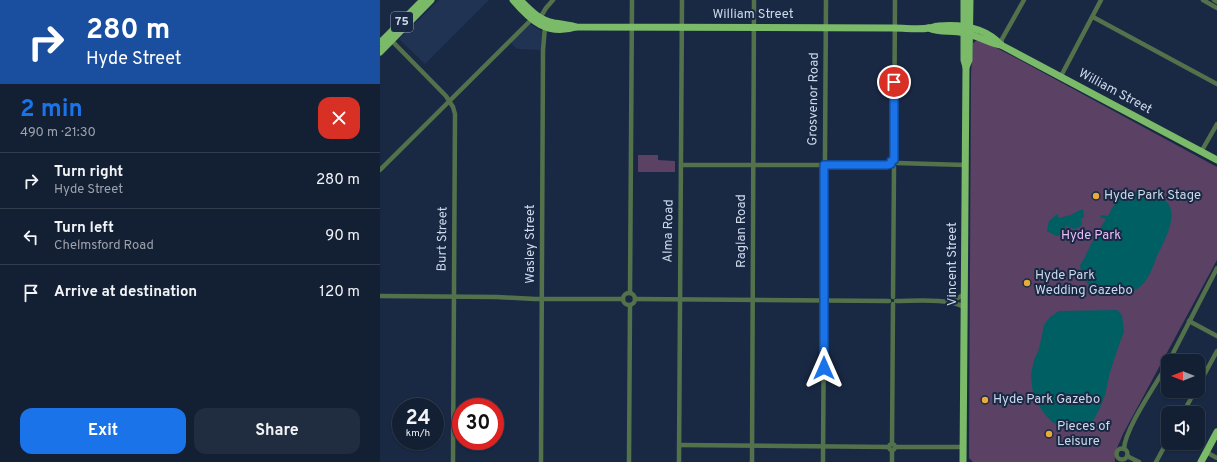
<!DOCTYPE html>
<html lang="en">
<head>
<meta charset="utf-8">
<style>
	body { margin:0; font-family:Overpass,sans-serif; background:#202c3f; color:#f1f3f6; height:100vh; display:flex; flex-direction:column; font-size:15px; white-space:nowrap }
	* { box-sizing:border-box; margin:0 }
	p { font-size:13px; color:#9da2ac }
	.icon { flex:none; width:22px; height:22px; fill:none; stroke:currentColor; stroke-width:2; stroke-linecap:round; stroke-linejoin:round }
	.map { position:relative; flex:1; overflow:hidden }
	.details { display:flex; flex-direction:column; background:#131f33; width:380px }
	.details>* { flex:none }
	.guide { background:#1a4fa0; color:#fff; overflow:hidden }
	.needle { width:26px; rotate:270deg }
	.buttons { position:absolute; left:781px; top:354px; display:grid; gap:8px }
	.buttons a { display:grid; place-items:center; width:44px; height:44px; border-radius:8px; background:#131f33; box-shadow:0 1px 3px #0004,0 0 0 1px #323d4e; font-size:20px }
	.speed { position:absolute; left:12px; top:398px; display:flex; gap:8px; font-size:20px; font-weight:700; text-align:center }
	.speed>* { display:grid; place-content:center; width:52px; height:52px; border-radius:50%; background:#131f33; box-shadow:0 1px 3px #0004,0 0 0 1px #323d4e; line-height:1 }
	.speed small { font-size:10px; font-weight:400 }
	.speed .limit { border:6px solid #d22; background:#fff; color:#111 }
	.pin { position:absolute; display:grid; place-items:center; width:34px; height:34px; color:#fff; margin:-17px; border:2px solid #fff; border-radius:50%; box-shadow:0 1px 4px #0007 }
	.me { position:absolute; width:44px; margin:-22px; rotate:0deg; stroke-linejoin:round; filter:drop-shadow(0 0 3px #0008) }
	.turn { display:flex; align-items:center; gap:14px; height:84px; padding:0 20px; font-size:18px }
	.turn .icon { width:52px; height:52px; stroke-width:2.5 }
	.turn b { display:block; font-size:28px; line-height:34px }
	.round { display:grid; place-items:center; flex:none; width:42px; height:42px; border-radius:12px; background:#202c3f }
	.summary { display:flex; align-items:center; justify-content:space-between; height:68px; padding:0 20px }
	h1 { font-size:24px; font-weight:700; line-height:30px; color:#1a73e8 }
	.action { display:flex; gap:8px; margin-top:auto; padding:8px 20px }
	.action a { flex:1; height:46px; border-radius:12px; background:#1a73e8; color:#fff; font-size:16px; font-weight:700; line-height:46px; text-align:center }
	.action a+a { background:#202c3f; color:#f1f3f6 }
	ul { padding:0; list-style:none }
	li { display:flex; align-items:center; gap:12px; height:56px; padding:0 20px; border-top:1px solid #323d4e }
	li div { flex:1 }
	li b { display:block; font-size:15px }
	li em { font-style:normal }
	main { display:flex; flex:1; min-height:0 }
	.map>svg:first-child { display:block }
</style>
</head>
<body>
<main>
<section class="details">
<div class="guide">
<div class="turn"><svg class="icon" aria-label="right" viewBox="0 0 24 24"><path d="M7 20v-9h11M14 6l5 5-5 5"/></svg><div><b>280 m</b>Hyde Street</div></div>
</div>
<div class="summary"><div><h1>2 min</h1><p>490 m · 21:30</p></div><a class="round" style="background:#d93025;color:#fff"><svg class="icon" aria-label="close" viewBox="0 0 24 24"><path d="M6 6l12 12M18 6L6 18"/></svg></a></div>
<ul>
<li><svg class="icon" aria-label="right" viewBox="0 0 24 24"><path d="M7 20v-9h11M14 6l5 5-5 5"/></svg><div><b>Turn right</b><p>Hyde Street</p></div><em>280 m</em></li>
<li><svg class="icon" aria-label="left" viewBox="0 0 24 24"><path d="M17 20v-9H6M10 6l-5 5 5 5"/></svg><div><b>Turn left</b><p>Chelmsford Road</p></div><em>90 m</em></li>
<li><svg class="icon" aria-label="arrive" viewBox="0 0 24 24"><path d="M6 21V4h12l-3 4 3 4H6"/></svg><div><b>Arrive at destination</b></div><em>120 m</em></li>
</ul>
<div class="action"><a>Exit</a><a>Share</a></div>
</section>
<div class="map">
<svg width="837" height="462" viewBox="0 0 837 462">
	<rect width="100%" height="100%" fill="#192944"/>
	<g fill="#203353">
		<polygon points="59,0 109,0 45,64 19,39"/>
		<polygon points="148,23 163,32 163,50 137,49 129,41"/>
	</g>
	<g fill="#5b4163">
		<path d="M597 40 605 42 638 59 837 167V260L743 434C739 445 734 450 735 462H593L589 458 591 74 593 43Z"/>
		<polygon points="258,155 278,155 278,160 295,161 295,172 258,172"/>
	</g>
	<g fill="#005f63">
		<path d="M761 191C807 197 791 228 777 256 773 266 769 279 761 286 757 290 752 291 747 292 738 292 729 293 720 292 709 290 701 275 700 265L704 259 714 238 726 219 720 217 721 215 728 216C737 199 740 193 761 191Z"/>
		<polygon points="703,209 704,217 701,219 702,224 700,227 694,229 686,226 683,233 678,236 674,235 667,231 669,221 677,214 679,218 691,215 698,211"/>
		<polygon points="737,310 742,315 744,332 740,342 730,372 725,395 720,408 714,419 704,429 700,430 693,431 680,427 671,421 663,412 655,399 652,387 651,374 654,360 659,349 664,325 670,317 679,311"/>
	</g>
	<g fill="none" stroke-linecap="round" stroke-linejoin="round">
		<g stroke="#53724b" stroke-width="4.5">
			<polyline points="823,0 837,8"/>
			<polyline points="834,0 837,2"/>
			<polyline points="713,17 837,84"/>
			<polyline points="160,18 166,8 173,0"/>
			<polyline points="11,40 66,96 73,107 75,114 73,462"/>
			<polyline points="621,45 622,39 644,0"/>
			<polyline points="681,76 721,0"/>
			<polyline points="821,152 837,124"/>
			<polyline points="514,160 515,0"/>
			<polyline points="517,163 585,165"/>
			<polyline points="301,165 507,165 511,164"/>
			<polyline points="0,170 152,19"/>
			<circle cx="249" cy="299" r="6"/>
			<polyline points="250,293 252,0"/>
			<polyline points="0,296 117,297 155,299 243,299"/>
			<polyline points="513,297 514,167"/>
			<polyline points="255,299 509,301"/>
			<path d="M516 301C535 301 569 298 584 307"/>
			<polyline points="568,301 578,298 584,294"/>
			<polyline points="809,321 837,336"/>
			<polyline points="789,361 837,268"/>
			<polyline points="818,386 837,351"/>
			<polyline points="803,413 815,391"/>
			<circle cx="512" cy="447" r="3"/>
			<polyline points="512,444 513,304"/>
			<polyline points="299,445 509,447"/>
			<polyline points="515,447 583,447"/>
			<circle cx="742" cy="454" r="5.5"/>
			<path d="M744 449C745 428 777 383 788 363"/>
			<polyline points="826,452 837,458"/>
			<polyline points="747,456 759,462"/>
			<polyline points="161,462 163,50 165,27"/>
			<polyline points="249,462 250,305"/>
			<polyline points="299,462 302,0"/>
			<polyline points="372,462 374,0"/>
			<polyline points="443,462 446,0"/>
			<polyline points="512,462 512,450"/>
			<polyline points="776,462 788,440"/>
		</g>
		<g stroke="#7aba68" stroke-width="7">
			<path d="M133 0C151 21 167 36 196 27"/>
			<path d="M140 0C150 10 159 20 174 23 181 24 189 25 196 27L515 28C526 28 538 30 549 28 552 28 555 26 558 26 581 24 605 27 621 45L837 160"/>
			<polyline points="584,0 584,60 586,67"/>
			<path d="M549 28C560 33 572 30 584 33 597 35 608 43 621 45"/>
			<polyline points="0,43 43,0"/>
			<polyline points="0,52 51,0"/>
			<polyline points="583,462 586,67 589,60 590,0"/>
			<polyline points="821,462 837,432"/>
		</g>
	</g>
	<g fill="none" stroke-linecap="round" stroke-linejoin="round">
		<g stroke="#114b97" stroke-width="10">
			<polyline id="route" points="444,368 444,165 507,165 511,164 511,161 514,160 514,82"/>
		</g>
		<use href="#route" stroke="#1a73e8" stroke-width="7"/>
	</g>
	<g fill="#e8ab37" stroke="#192944" stroke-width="1.5">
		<circle cx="716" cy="196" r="4"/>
		<circle cx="647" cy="283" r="4"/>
		<circle cx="605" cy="400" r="4"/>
		<circle cx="669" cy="434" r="4"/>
	</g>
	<g text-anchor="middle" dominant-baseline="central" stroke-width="4" stroke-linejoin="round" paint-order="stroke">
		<rect fill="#192944" stroke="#97a4b8" stroke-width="1" x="11" y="12" width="22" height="20" rx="3"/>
		<g font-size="12" font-weight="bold" fill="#cdd8e9">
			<text x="22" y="22">75</text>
		</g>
		<g font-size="13" fill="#cdd8e9" stroke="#192944">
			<text x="373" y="15">William Street</text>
			<text transform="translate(735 92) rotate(28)">William Street</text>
			<text transform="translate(434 99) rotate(-89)">Grosvenor Road</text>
			<text transform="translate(289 231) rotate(-89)">Alma Road</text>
			<text transform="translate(362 231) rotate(-90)">Raglan Road</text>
			<text transform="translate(63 239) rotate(-89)">Burt Street</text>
			<text transform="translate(151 244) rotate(-90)">Wasley Street</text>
			<text transform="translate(573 264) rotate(-90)">Vincent Street</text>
		</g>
		<g font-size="13" fill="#cdd8e9" stroke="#192944" text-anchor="start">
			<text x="724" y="196">Hyde Park Stage</text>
			<text x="655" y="276">Hyde Park<tspan x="655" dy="15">Wedding Gazebo</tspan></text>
			<text x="613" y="400">Hyde Park Gazebo</text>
			<text x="677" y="427">Pieces of<tspan x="677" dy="15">Leisure</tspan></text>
		</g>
		<g font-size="13" fill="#edbcfa" stroke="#192944">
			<text x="711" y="236">Hyde Park</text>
		</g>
	</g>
</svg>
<div class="buttons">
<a><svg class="needle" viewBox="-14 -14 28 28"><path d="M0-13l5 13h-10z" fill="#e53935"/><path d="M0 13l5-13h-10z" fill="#9da2ac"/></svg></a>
<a><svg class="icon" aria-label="sound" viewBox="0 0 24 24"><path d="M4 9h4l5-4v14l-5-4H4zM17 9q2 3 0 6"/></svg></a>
</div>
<div class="speed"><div>24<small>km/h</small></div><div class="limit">30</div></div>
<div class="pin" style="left:514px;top:82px;background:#d93025"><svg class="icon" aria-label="arrive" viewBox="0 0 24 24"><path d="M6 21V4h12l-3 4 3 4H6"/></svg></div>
<svg class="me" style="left:444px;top:368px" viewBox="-20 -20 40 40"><path d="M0-17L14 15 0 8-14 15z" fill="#1a73e8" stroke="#fff" stroke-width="4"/></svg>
</div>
</main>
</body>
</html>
